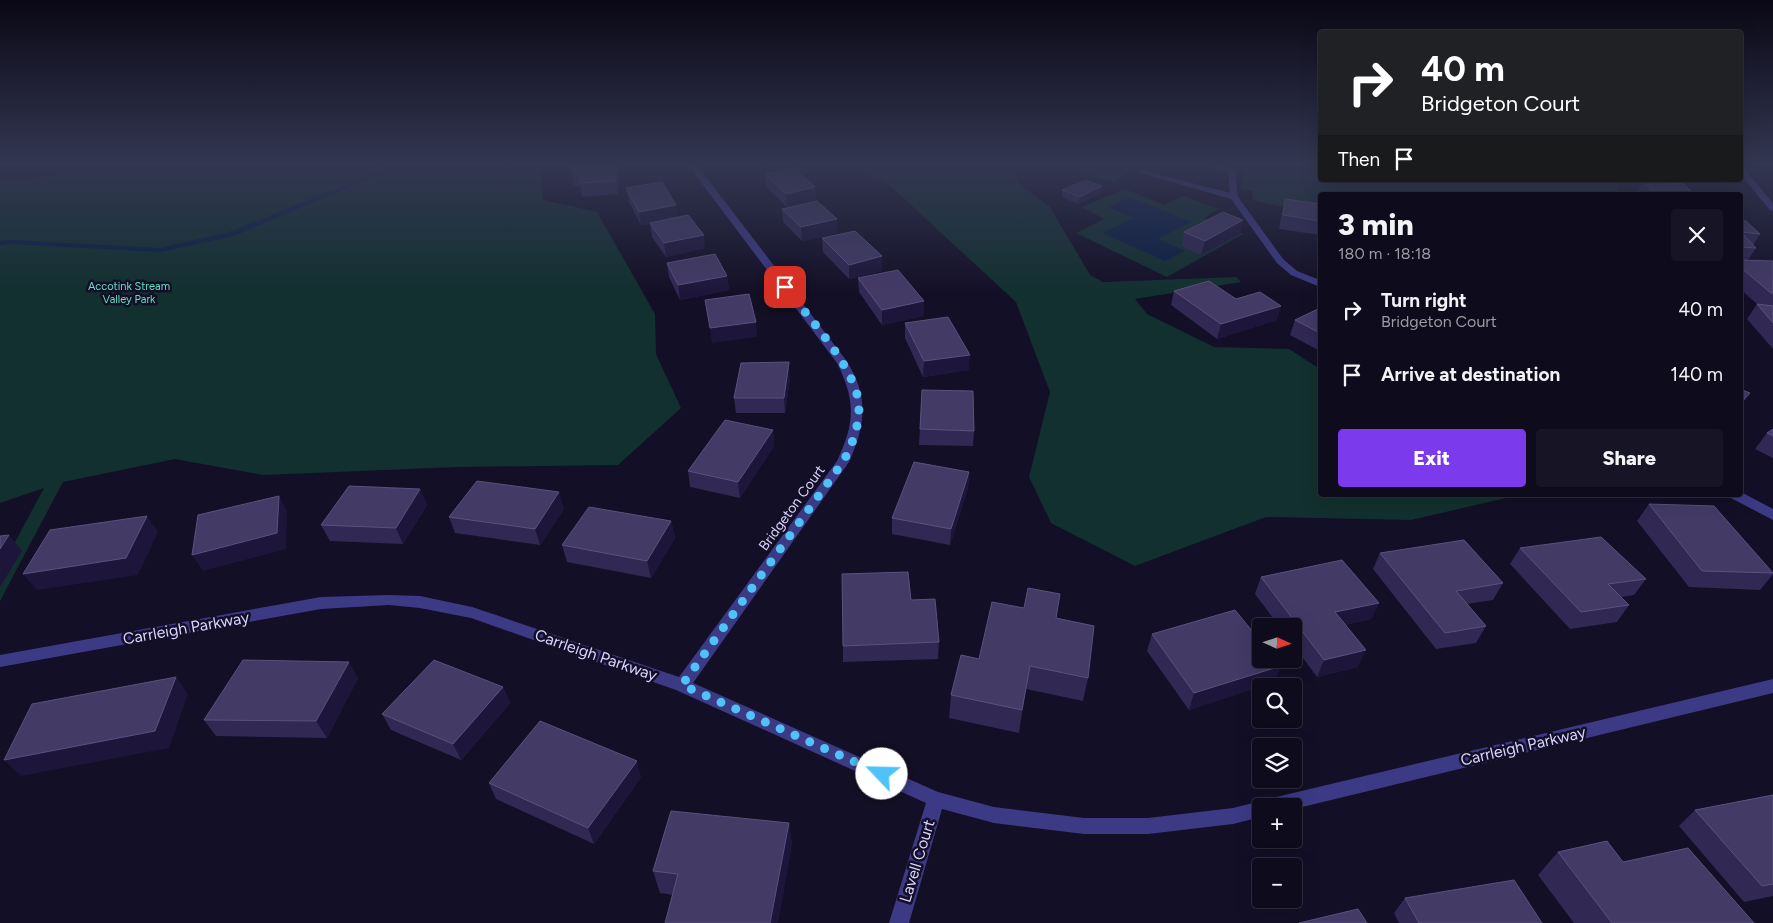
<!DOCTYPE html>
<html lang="en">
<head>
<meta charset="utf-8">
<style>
	body { margin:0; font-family:Figtree,sans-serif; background:#171425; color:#f1f3f6; height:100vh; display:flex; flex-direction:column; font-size:19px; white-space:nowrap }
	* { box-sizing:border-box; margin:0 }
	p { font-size:16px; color:#9b9ba3 }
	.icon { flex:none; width:28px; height:28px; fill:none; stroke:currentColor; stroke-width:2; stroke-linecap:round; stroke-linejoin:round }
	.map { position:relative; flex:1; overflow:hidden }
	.sheet { position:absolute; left:1318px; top:192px; width:425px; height:305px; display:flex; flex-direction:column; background:#0e0b1c; border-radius:5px; box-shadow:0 5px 20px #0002,0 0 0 1px #2e2b3b }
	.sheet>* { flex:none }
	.guide { position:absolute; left:1318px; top:30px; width:425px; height:152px; border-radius:5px; box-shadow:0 5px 20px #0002,0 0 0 1px #2e2b3b; background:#202124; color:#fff; overflow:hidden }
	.needle { width:32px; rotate:93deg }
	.fabs { position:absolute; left:1252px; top:618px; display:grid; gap:10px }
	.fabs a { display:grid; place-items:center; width:50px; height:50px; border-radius:5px; background:#0e0b1c; box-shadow:0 5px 20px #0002,0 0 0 1px #2e2b3b; font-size:25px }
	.pin { position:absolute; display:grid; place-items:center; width:42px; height:42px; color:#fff; margin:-21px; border-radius:10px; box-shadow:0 2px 8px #0006 }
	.me { position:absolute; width:55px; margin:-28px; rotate:294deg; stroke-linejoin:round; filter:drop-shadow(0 0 4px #0008) }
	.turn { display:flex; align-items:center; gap:18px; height:105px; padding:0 20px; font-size:22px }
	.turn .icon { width:65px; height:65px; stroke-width:2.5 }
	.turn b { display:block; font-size:35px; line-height:42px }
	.then { display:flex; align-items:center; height:48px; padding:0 20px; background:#0003; gap:10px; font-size:19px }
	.round { display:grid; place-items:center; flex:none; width:52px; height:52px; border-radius:5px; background:#171425 }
	.headline { display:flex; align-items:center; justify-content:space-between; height:85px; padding:0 20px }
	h1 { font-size:30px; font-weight:800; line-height:38px }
	.primary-button { display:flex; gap:10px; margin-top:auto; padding:10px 20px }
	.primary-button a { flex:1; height:58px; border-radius:5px; background:#7c3aed; color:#fff; font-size:20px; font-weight:800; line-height:58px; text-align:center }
	.primary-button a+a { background:#171425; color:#f1f3f6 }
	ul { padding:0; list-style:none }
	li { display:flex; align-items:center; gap:15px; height:65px; padding:0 20px }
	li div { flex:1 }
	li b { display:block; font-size:19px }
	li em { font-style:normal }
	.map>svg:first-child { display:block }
</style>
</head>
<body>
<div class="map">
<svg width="1773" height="923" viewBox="0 0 1773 923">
	<rect width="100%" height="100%" fill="#130f26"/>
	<g fill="#12302f">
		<polygon points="122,164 542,164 539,167 543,200 597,212 655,314 656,354 681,408 618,465 458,467 263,475 175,459 63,482 0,601 0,570 44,488 0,503 0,179 30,179"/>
		<polygon points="853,164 1011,164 1019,184 1050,207 1090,275 1103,282 1236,277 1241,282 1135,299 1147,314 1214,347 1289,349 1320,369 1320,495 1502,495 1506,498 1411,520 1266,517 1135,566 1051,523 1029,477 1050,392 1016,302 886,182"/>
		<polygon points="1056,164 1136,164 1114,182"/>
		<polygon points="1227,164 1320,164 1320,180 1614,180 1621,195 1320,195 1320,215 1252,200 1253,191 1241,189 1245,169"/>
		<polygon points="1125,189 1164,205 1184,196 1218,209 1204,218 1243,234 1167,277 1076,233 1104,219 1082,207"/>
	</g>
	<polygon fill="#0a1f44" points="1130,197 1191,222 1158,239 1185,251 1165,261 1103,233 1133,218 1108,207"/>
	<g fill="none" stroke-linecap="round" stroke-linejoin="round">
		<polygon fill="#0a1f44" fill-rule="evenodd" points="381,164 388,164 374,177 234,236 160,252 11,244 0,245 0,241 11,240 160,248 229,232 370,175"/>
		<g fill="#3d3a85" fill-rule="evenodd">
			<polygon points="1202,164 1216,164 1235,169 1238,197 1283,259 1297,271 1320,280 1320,287 1291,275 1277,263 1231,199 1138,172 1142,170 1230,193 1228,172"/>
			<path d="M691 165H697L846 360C869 396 866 424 849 462L693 683 938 792 994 807 1084 818H1148L1233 808 1261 801 1265 802 1272 798 1773 679V693L1294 809V806H1261V817L1233 824 1148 834H1084L994 823 942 809 909 923H889L926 803 676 690 471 618 420 608 389 605 321 609 0 667V655L321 597 389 595 420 596 472 607 679 677 837 461C855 423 856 401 837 363L691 169Z"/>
			<polygon points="1740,167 1743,167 1773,203 1773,211 1770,210 1740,174"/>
			<polygon points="1741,492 1773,509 1773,520 1731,498 1729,495 1740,495"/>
		</g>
	</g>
	<g fill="#312854">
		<polygon points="573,164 618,164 620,172 618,194 582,197 580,185 574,186 572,173"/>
		<polygon points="765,164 802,164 802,169 796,170 815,187 816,200 787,207 766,187 765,174 773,172 769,173"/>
		<polygon points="1636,180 1684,180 1682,184 1695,195 1637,195 1636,194 1641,184"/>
		<polygon points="626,188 678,217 705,248 666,257 652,237 650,224 641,225 629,202"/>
		<polygon points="1062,190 1101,193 1078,204 1062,197"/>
		<polygon points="1285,199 1320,204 1320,235 1279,229 1282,212"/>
		<polygon points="782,209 837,233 802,241 783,222"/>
		<polygon points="1740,220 1760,234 1753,245 1756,248 1748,260 1773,261 1773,349 1747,319 1757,304 1740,289"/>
		<polygon points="1184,232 1240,234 1201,255 1182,246"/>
		<polygon points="822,238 882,271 849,279 823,252"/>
		<polygon points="667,263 727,276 729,290 680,300 669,277"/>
		<polygon points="858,278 924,301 924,316 882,325 859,292"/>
		<polygon points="1174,291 1236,299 1277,320 1217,339 1171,305"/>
		<polygon points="1320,308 1320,351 1290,335 1295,320"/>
		<polygon points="905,323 969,370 923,377 905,338"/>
		<polygon points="790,378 785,413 736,413 734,398"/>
		<polygon points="922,390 974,431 973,446 919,445"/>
		<polygon points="1773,429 1773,458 1755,449 1767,433"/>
		<polygon points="773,430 774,446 740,498 690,487 688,471"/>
		<polygon points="969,472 968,488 950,545 892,534 892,518"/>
		<polygon points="420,489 427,505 403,544 330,541 321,525"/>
		<polygon points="1649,504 1773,573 1773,574 1760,590 1689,587 1637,521"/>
		<polygon points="564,509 540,545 455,533 449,517"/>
		<polygon points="671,521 675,538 651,578 567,562 562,545"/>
		<polygon points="1520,548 1646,579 1634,595 1621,597 1629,605 1617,622 1570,629 1510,564"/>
		<polygon points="1380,553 1503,583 1493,600 1467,604 1486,626 1476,643 1436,649 1373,569"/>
		<polygon points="1261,577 1379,603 1371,619 1345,625 1358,667 1317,677 1294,646 1294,626 1279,626 1255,594"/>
		<polygon points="911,600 939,642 938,659 843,662 843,646"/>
		<polygon points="1024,608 1056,618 1088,678 1083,701 1026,689 1019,733 949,718 951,695 979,659"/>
		<polygon points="1152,634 1281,666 1274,682 1189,710 1147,651"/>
		<polygon points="358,678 327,738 216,736 204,720"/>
		<polygon points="503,687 510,703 461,760 391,730 382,714"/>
		<polygon points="641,777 594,844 496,799 489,783"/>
		<polygon points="1773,795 1773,896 1744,902 1679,826 1695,810"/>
		<polygon points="789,823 792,846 673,895 660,893 653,871"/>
		<polygon points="1558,852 1623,862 1754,923 1574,923 1538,875"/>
		<polygon points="1405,898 1542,923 1399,923 1394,913"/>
	</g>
	<g fill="#1d163a">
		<polygon points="617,164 618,164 620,172 618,194 616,181"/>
		<polygon points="768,164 802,164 802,169 769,173"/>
		<polygon points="1102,186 1101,193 1078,204 1079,197"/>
		<polygon points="815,187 816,200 787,207 786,194"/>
		<polygon points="676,205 678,218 641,225 639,212"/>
		<polygon points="837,219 837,233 802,241 801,227"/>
		<polygon points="1243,220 1240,234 1201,255 1205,241"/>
		<polygon points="704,235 705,248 666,257 664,243"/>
		<polygon points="882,256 882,271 849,279 849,265"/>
		<polygon points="727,276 729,290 680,300 678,285"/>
		<polygon points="924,301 924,316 882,325 882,310"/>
		<polygon points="1281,306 1277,320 1217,339 1221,324"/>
		<polygon points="756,322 757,337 712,343 710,328"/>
		<polygon points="970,355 969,370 923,377 924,361"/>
		<polygon points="789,362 790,378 785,413 784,398"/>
		<polygon points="1750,393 1740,408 1740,404"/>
		<polygon points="773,430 774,446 740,498 738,482"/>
		<polygon points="969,472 968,488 950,545 951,529"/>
		<polygon points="420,489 427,505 403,544 396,528"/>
		<polygon points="559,492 564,509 540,545 535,529"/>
		<polygon points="279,496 287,512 286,549 203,571 192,555"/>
		<polygon points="147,516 158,532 138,575 37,590 23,574"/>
		<polygon points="671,521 675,538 651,578 647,561"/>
		<polygon points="9,535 22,551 0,587 0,549"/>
		<polygon points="1379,603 1371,619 1327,629 1335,612"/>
		<polygon points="1366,650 1358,667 1317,677 1324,660"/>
		<polygon points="349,662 358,678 327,738 316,721"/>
		<polygon points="1030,666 1026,689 1019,733 1022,710"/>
		<polygon points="1281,666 1274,682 1189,710 1194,693"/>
		<polygon points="176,677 188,694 169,748 21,776 4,760"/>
		<polygon points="503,687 510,703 461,760 453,744"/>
		<polygon points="637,761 641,777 594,844 588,828"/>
		<polygon points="789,823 792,846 778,923 770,923"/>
	</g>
	<g fill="#433a66" stroke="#5a527e">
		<polygon points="573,164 617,164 616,181 580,183 581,172 572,173"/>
		<polygon points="794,168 815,187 786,194 765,174"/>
		<polygon points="1086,180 1102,186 1079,197 1062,190"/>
		<polygon points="1643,181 1684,184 1695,195 1656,195"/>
		<polygon points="662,182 676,205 639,212 626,188"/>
		<polygon points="1285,199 1320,204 1320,221 1283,215"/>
		<polygon points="817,201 837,219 801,227 782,209"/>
		<polygon points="1223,212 1243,220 1205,241 1184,232"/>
		<polygon points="688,215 704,235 664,243 650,223"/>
		<polygon points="1740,220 1746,221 1760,234 1741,232 1756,248 1740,247"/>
		<polygon points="855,231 882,256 849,265 822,238"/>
		<polygon points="715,254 727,276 678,285 667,263"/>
		<polygon points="1740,260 1773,261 1773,293 1771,293 1740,267"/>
		<polygon points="898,270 924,301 882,310 858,278"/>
		<polygon points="1209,281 1236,299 1260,292 1281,306 1221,324 1174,291"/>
		<polygon points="749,294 756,322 710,328 705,300"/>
		<polygon points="1757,304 1773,306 1773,323"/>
		<polygon points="1320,308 1320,333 1295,320"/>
		<polygon points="948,317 970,355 924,361 905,323"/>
		<polygon points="789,362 784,398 734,398 741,363"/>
		<polygon points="1740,389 1750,393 1740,404"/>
		<polygon points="922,390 973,391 974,431 920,429"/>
		<polygon points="725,420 773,430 738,482 688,471"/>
		<polygon points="1773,429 1773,436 1767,433"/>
		<polygon points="914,462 969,472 951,529 892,518"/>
		<polygon points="477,481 559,492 535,529 449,517"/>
		<polygon points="349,486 420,489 396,528 321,525"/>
		<polygon points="279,496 277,533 192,555 198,515"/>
		<polygon points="1649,504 1714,506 1773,573 1702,571"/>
		<polygon points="589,507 671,521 647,561 562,545"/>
		<polygon points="147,516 126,558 23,574 50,530"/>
		<polygon points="9,535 0,549 0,536"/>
		<polygon points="1601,537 1646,579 1608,584 1629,605 1581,612 1520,548"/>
		<polygon points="1464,540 1503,583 1456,591 1486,626 1445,633 1380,553"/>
		<polygon points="1342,560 1379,603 1335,612 1366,650 1324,660 1261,577"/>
		<polygon points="908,572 911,600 935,599 939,642 843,646 842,574"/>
		<polygon points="1028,588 1060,594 1056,618 1094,626 1088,678 1030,666 1022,710 951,695 961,655 979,659 992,602 1024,608"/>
		<polygon points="1235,610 1261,642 1261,659 1275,659 1281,666 1194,693 1152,634"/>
		<polygon points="243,660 349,662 316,721 204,720"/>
		<polygon points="434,660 503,687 453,744 382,714"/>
		<polygon points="176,677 155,731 4,760 32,704"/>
		<polygon points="540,721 637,761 588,828 489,783"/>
		<polygon points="1773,795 1773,884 1762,886 1695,810"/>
		<polygon points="671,811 789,823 770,923 665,923 678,874 653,871"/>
		<polygon points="1607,841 1623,862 1688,848 1754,923 1612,923 1558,852"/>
		<polygon points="1514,880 1542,923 1419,923 1405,898"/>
		<polygon points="1358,909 1367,923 1299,923"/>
	</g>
	<linearGradient id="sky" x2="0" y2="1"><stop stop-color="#0a0815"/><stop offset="0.56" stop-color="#333752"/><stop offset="1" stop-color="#333752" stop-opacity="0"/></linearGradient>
	<rect width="1773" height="294" fill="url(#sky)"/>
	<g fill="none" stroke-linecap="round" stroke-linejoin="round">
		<path stroke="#4fc3f7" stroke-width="9" stroke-dasharray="0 16.2" d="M785 287C808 317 858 370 859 407 859 427 852 445 843 462L682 685 882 774"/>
	</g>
	<g text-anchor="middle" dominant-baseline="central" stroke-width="5" stroke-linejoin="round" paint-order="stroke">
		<g font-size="11" fill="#5fe0c0" stroke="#130f26">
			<text x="129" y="286">Accotink Stream<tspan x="129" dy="13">Valley Park</tspan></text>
		</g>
		<g font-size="14" fill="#d9d4ff" stroke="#130f26">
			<text transform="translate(792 508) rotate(-54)">Bridgeton Court</text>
		</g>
		<g font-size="16" fill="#d9d4ff" stroke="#130f26">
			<text transform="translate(186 628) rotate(-10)">Carrleigh Parkway</text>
			<text transform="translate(596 655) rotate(19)">Carrleigh Parkway</text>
			<text transform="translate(1523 746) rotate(-13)">Carrleigh Parkway</text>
			<text transform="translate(917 861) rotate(-73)">Lavell Court</text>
		</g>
	</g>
</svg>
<div class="fabs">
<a><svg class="needle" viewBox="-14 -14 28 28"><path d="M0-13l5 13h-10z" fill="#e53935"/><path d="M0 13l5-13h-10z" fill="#9b9ba3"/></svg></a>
<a><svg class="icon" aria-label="search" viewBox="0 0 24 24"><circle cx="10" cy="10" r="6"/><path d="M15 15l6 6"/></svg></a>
<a><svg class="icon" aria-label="layers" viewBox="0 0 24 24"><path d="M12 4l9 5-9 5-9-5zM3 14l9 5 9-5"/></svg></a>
<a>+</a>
<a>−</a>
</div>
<div class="pin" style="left:785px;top:287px;background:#d93025"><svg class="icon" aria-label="arrive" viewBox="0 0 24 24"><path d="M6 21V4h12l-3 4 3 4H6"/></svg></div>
<svg class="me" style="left:882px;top:774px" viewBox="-20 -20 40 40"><circle r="19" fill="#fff"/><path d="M0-13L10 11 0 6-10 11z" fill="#4fc3f7"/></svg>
<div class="guide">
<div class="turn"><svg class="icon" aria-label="right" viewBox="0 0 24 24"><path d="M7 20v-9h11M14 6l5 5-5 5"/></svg><div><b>40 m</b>Bridgeton Court</div></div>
<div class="then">Then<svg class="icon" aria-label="arrive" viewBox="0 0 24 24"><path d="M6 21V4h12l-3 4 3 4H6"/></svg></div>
</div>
<section class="sheet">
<div class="headline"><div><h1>3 min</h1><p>180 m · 18:18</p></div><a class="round"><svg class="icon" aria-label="close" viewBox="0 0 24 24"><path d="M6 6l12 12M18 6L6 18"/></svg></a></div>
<ul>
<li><svg class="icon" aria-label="right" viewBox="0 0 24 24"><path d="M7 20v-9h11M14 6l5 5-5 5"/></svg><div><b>Turn right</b><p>Bridgeton Court</p></div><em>40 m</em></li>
<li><svg class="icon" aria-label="arrive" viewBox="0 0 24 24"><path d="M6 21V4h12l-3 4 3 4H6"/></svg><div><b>Arrive at destination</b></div><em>140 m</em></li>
</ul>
<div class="primary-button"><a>Exit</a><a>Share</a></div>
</section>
</div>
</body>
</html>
